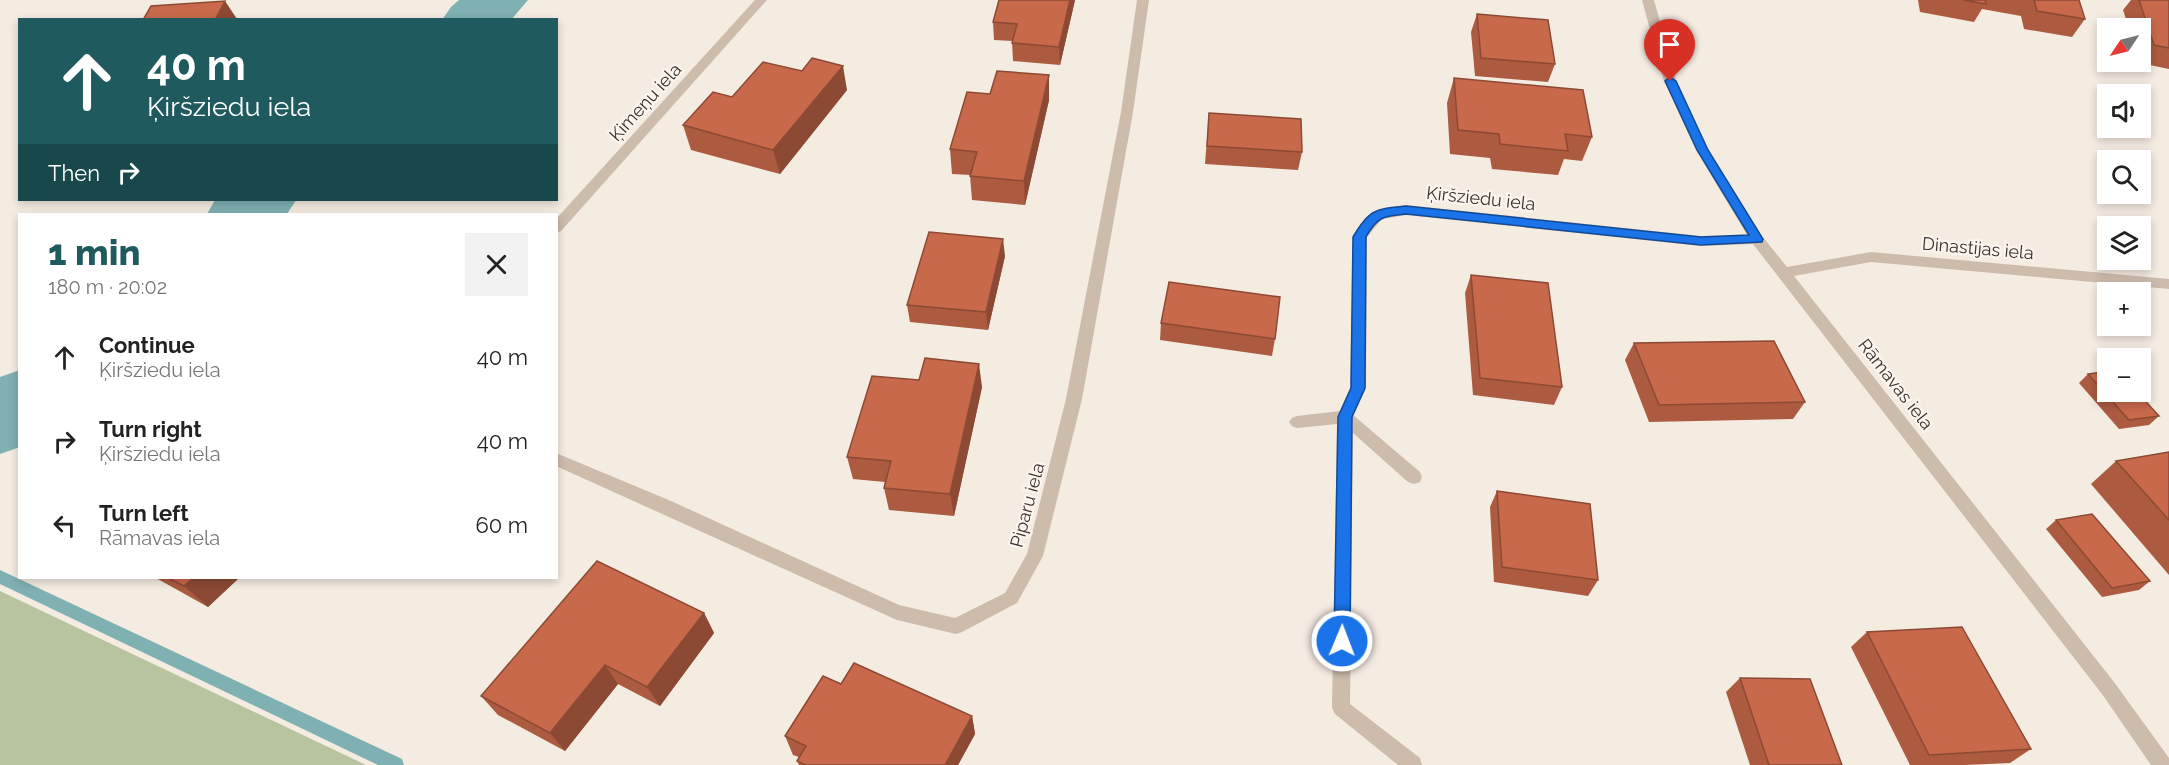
<!DOCTYPE html>
<html lang="en">
<head>
<meta charset="utf-8">
<style>
	body { margin:0; font-family:Raleway,sans-serif; background:#f2f2f2; color:#222; height:100vh; display:flex; flex-direction:column; font-size:22px; white-space:nowrap }
	* { box-sizing:border-box; margin:0 }
	p { font-size:20px; color:#767676 }
	.icon { flex:none; width:33px; height:33px; fill:none; stroke:currentColor; stroke-width:2; stroke-linecap:round; stroke-linejoin:round }
	.map { position:relative; flex:1; overflow:hidden }
	.details { position:absolute; left:18px; top:213px; width:540px; height:366px; display:flex; flex-direction:column; background:#fff; border-radius:0px; box-shadow:0 3px 9px #0003 }
	.details>* { flex:none }
	.guide { position:absolute; left:18px; top:18px; width:540px; height:183px; border-radius:0px; box-shadow:0 3px 9px #0003; background:#1f5a5e; color:#fff; overflow:hidden }
	.needle { width:39px; rotate:235deg }
	.fabs { position:absolute; left:2097px; top:18px; display:grid; gap:12px }
	.fabs a { display:grid; place-items:center; width:54px; height:54px; border-radius:0px; background:#fff; box-shadow:0 3px 9px #0003; font-size:30px }
	.pin { position:absolute; display:grid; place-items:center; width:51px; height:51px; color:#fff; margin:-62px -26px; border-radius:50% 50% 50% 0; rotate:-45deg; box-shadow:0 0 6px #0007 }
	.pin .icon { rotate:45deg }
	.me { position:absolute; width:66px; margin:-33px; rotate:1deg; stroke-linejoin:round; filter:drop-shadow(0 0 4px #0008) }
	.turn { display:flex; align-items:center; gap:21px; height:126px; padding:0 30px; font-size:27px }
	.turn .icon { width:78px; height:78px; stroke-width:2.5 }
	.turn b { display:block; font-size:42px; line-height:51px }
	.then { display:flex; align-items:center; height:57px; padding:0 30px; background:#0003; gap:12px; font-size:22px }
	.round { display:grid; place-items:center; flex:none; width:63px; height:63px; border-radius:0px; background:#f2f2f2 }
	.head { display:flex; align-items:center; justify-content:space-between; height:102px; padding:0 30px }
	h1 { font-size:36px; font-weight:800; line-height:45px; color:#1f5a5e }
	ul { padding:0; list-style:none }
	li { display:flex; align-items:center; gap:18px; height:84px; padding:0 30px }
	li div { flex:1 }
	li b { display:block; font-size:22px }
	li em { font-style:normal }
	.map>svg:first-child { display:block }
</style>
</head>
<body>
<div class="map">
<svg width="2169" height="765" viewBox="0 0 2169 765">
	<rect width="100%" height="100%" fill="#f4ebe1"/>
	<polygon fill="#b8c4a0" points="0,591 366,765 0,765"/>
	<g fill="none" stroke-linecap="round" stroke-linejoin="round">
		<polygon fill="#7fb0b2" fill-rule="evenodd" points="0,570 402,759 404,765 378,765 0,584"/>
		<g fill="#7fb0b2" fill-rule="evenodd">
			<polygon points="459,0 528,0 511,20 442,20 451,7"/>
			<polygon points="215,200 296,200 287,214 207,214"/>
			<polygon points="20,370 20,447 0,454 0,377"/>
		</g>
		<g fill="#cdbbac" fill-rule="evenodd">
			<polygon points="755,0 767,0 561,231 556,233 556,219"/>
			<polygon points="1137,0 1149,0 1133,112 1082,399 1043,556 1017,603 962,632 956,634 897,620 556,466 556,453 671,501 899,605 955,618 1005,593 1027,554 1066,399 1121,112"/>
			<path d="M1642 0H1654L1676 81 1708 150 1762 236 1787 267 1871 252 2169 279V289L1871 262 1794 276 2114 682 2169 758V765H2151L2102 694 1753 244 1701 246 1406 215 1382 219 1367 237 1366 388 1353 415 1420 472 1422 477 1420 482 1414 484 1408 482 1353 433 1350 704 1420 758 1422 765H1398L1335 714 1332 708 1337 424 1297 428 1292 426 1289 422 1292 418 1297 416 1340 411 1350 388 1353 237C1368 211 1377 209 1406 205L1701 236 1747 235 1696 150 1664 81Z"/>
		</g>
	</g>
	<g fill="#ac5a40">
		<polygon points="999,0 1075,0 1060,65 1013,61 1012,41 994,40 993,22"/>
		<polygon points="1918,0 2079,0 2085,19 2072,37 2024,29 2021,16 1982,9 1974,22 1920,12"/>
		<polygon points="2131,0 2169,0 2169,69 2140,63 2140,28 2129,28 2123,10"/>
		<polygon points="1477,14 1555,64 1548,82 1475,76 1471,32"/>
		<polygon points="1454,78 1592,137 1582,161 1564,159 1558,175 1492,169 1490,158 1450,154 1447,103"/>
		<polygon points="847,90 780,174 691,150 683,125 732,97"/>
		<polygon points="1049,100 1025,205 972,200 970,175 952,174 950,149"/>
		<polygon points="1209,113 1302,152 1298,170 1205,164"/>
		<polygon points="1005,256 988,330 910,322 907,305"/>
		<polygon points="1471,275 1562,387 1554,405 1473,395 1465,293"/>
		<polygon points="1161,323 1275,339 1272,356 1160,340"/>
		<polygon points="1634,343 1805,402 1793,419 1649,422 1625,360"/>
		<polygon points="2088,374 2159,416 2149,425 2119,429 2079,383"/>
		<polygon points="982,387 954,516 889,510 884,488 885,482 853,479 847,457"/>
		<polygon points="2169,452 2169,575 2091,484 2116,461"/>
		<polygon points="1497,491 1598,580 1588,596 1494,582 1490,507"/>
		<polygon points="2056,520 2150,581 2139,590 2102,597 2046,529"/>
		<polygon points="156,578 239,578 208,607"/>
		<polygon points="704,613 714,633 660,706 618,684 565,751 498,715 481,696"/>
		<polygon points="1867,632 2031,749 2010,763 1965,765 1910,765 1851,647"/>
		<polygon points="1740,678 1842,765 1750,765 1726,692"/>
		<polygon points="841,684 972,716 975,734 958,765 799,765 797,761 799,757 793,755 785,736"/>
	</g>
	<g fill="#8c4a34">
		<polygon points="1070,0 1075,0 1060,65 1059,47"/>
		<polygon points="225,1 237,19 236,20 215,20"/>
		<polygon points="843,66 847,90 780,174 773,150"/>
		<polygon points="1049,75 1049,100 1025,205 1024,181"/>
		<polygon points="1003,239 1005,256 988,330 986,312"/>
		<polygon points="979,364 982,387 954,516 950,494"/>
		<polygon points="193,578 239,578 208,607 184,586"/>
		<polygon points="704,613 714,633 660,706 647,687"/>
		<polygon points="605,665 618,684 565,751 550,733"/>
		<polygon points="972,716 975,734 958,765 945,765"/>
	</g>
	<g fill="#c8694b" stroke="#8c4a34" stroke-width="1.5">
		<polygon points="999,0 1070,0 1059,47 1012,43 1017,24 993,22"/>
		<polygon points="1963,0 1985,0 1986,4"/>
		<polygon points="2034,0 2079,0 2085,19 2037,11"/>
		<polygon points="2139,0 2169,0 2169,48 2154,45"/>
		<polygon points="225,1 215,20 143,20 151,6"/>
		<polygon points="1477,14 1548,20 1555,64 1481,58"/>
		<polygon points="812,58 843,66 773,150 683,125 713,92 732,97 763,62 802,71"/>
		<polygon points="997,71 1049,75 1024,181 970,176 977,152 950,149 967,92 990,94"/>
		<polygon points="1454,78 1583,90 1592,137 1565,134 1568,151 1500,144 1499,134 1458,130"/>
		<polygon points="1209,113 1301,119 1302,152 1207,146"/>
		<polygon points="929,232 1003,239 986,312 907,305"/>
		<polygon points="1471,275 1548,283 1562,387 1480,378"/>
		<polygon points="1169,282 1280,297 1275,339 1161,323"/>
		<polygon points="1774,341 1805,402 1659,405 1634,343"/>
		<polygon points="925,358 979,364 950,494 884,488 891,461 847,457 872,376 919,380"/>
		<polygon points="2108,371 2108,392 2137,392 2159,416 2129,420 2088,374"/>
		<polygon points="2169,452 2169,520 2116,461"/>
		<polygon points="1497,491 1590,504 1598,580 1502,567"/>
		<polygon points="2092,514 2150,581 2112,588 2056,520"/>
		<polygon points="597,561 704,613 647,687 605,665 550,733 481,696"/>
		<polygon points="168,578 193,578 184,586"/>
		<polygon points="1962,627 2031,749 1929,755 1867,632"/>
		<polygon points="854,663 972,716 945,765 806,765 797,761 806,746 785,736 823,676 841,684"/>
		<polygon points="1740,678 1810,679 1842,765 1769,765"/>
	</g>
	<path fill="#1a73e8" stroke="#114b97" stroke-width="1.5" d="M1670 77 1676 81 1708 150 1763 239 1762 242 1701 245 1406 214C1383 216 1377 217 1366 237L1365 388 1352 417 1350 641 1348 646 1342 648 1336 646 1334 641 1338 417 1351 388 1353 237C1369 210 1374 209 1406 206L1701 237 1749 235 1697 150 1665 81Z"/>
	<g text-anchor="middle" dominant-baseline="central" stroke-width="4.5" stroke-linejoin="round" paint-order="stroke">
		<g font-size="18" fill="#3b302b" stroke="#fbf5ee">
			<text transform="translate(645 102) rotate(-48)">Ķimeņu iela</text>
			<text transform="translate(1481 198) rotate(6)">Ķiršziedu iela</text>
			<text transform="translate(1978 248) rotate(5)">Dinastijas iela</text>
			<text transform="translate(1896 384) rotate(52)">Rāmavas iela</text>
			<text transform="translate(1027 505) rotate(-75)">Piparu iela</text>
		</g>
	</g>
</svg>
<div class="fabs">
<a><svg class="needle" viewBox="-14 -14 28 28"><path d="M0-13l5 13h-10z" fill="#e53935"/><path d="M0 13l5-13h-10z" fill="#767676"/></svg></a>
<a><svg class="icon" aria-label="sound" viewBox="0 0 24 24"><path d="M4 9h4l5-4v14l-5-4H4zM17 9q2 3 0 6"/></svg></a>
<a><svg class="icon" aria-label="search" viewBox="0 0 24 24"><circle cx="10" cy="10" r="6"/><path d="M15 15l6 6"/></svg></a>
<a><svg class="icon" aria-label="layers" viewBox="0 0 24 24"><path d="M12 4l9 5-9 5-9-5zM3 14l9 5 9-5"/></svg></a>
<a>+</a>
<a>−</a>
</div>
<div class="pin" style="left:1670px;top:81px;background:#d93025"><svg class="icon" aria-label="arrive" viewBox="0 0 24 24"><path d="M6 21V4h12l-3 4 3 4H6"/></svg></div>
<svg class="me" style="left:1342px;top:641px" viewBox="-20 -20 40 40"><circle r="17" fill="#1a73e8" stroke="#fff" stroke-width="3"/><path d="M0-11L8 9 0 5-8 9z" fill="#fff"/></svg>
<div class="guide">
<div class="turn"><svg class="icon" aria-label="ahead" viewBox="0 0 24 24"><path d="M12 20V5M6 11l6-6 6 6"/></svg><div><b>40 m</b>Ķiršziedu iela</div></div>
<div class="then">Then<svg class="icon" aria-label="right" viewBox="0 0 24 24"><path d="M7 20v-9h11M14 6l5 5-5 5"/></svg></div>
</div>
<section class="details">
<div class="head"><div><h1>1 min</h1><p>180 m · 20:02</p></div><a class="round"><svg class="icon" aria-label="close" viewBox="0 0 24 24"><path d="M6 6l12 12M18 6L6 18"/></svg></a></div>
<ul>
<li><svg class="icon" aria-label="ahead" viewBox="0 0 24 24"><path d="M12 20V5M6 11l6-6 6 6"/></svg><div><b>Continue</b><p>Ķiršziedu iela</p></div><em>40 m</em></li>
<li><svg class="icon" aria-label="right" viewBox="0 0 24 24"><path d="M7 20v-9h11M14 6l5 5-5 5"/></svg><div><b>Turn right</b><p>Ķiršziedu iela</p></div><em>40 m</em></li>
<li><svg class="icon" aria-label="left" viewBox="0 0 24 24"><path d="M17 20v-9H6M10 6l-5 5 5 5"/></svg><div><b>Turn left</b><p>Rāmavas iela</p></div><em>60 m</em></li>
</ul>
</section>
</div>
</body>
</html>
